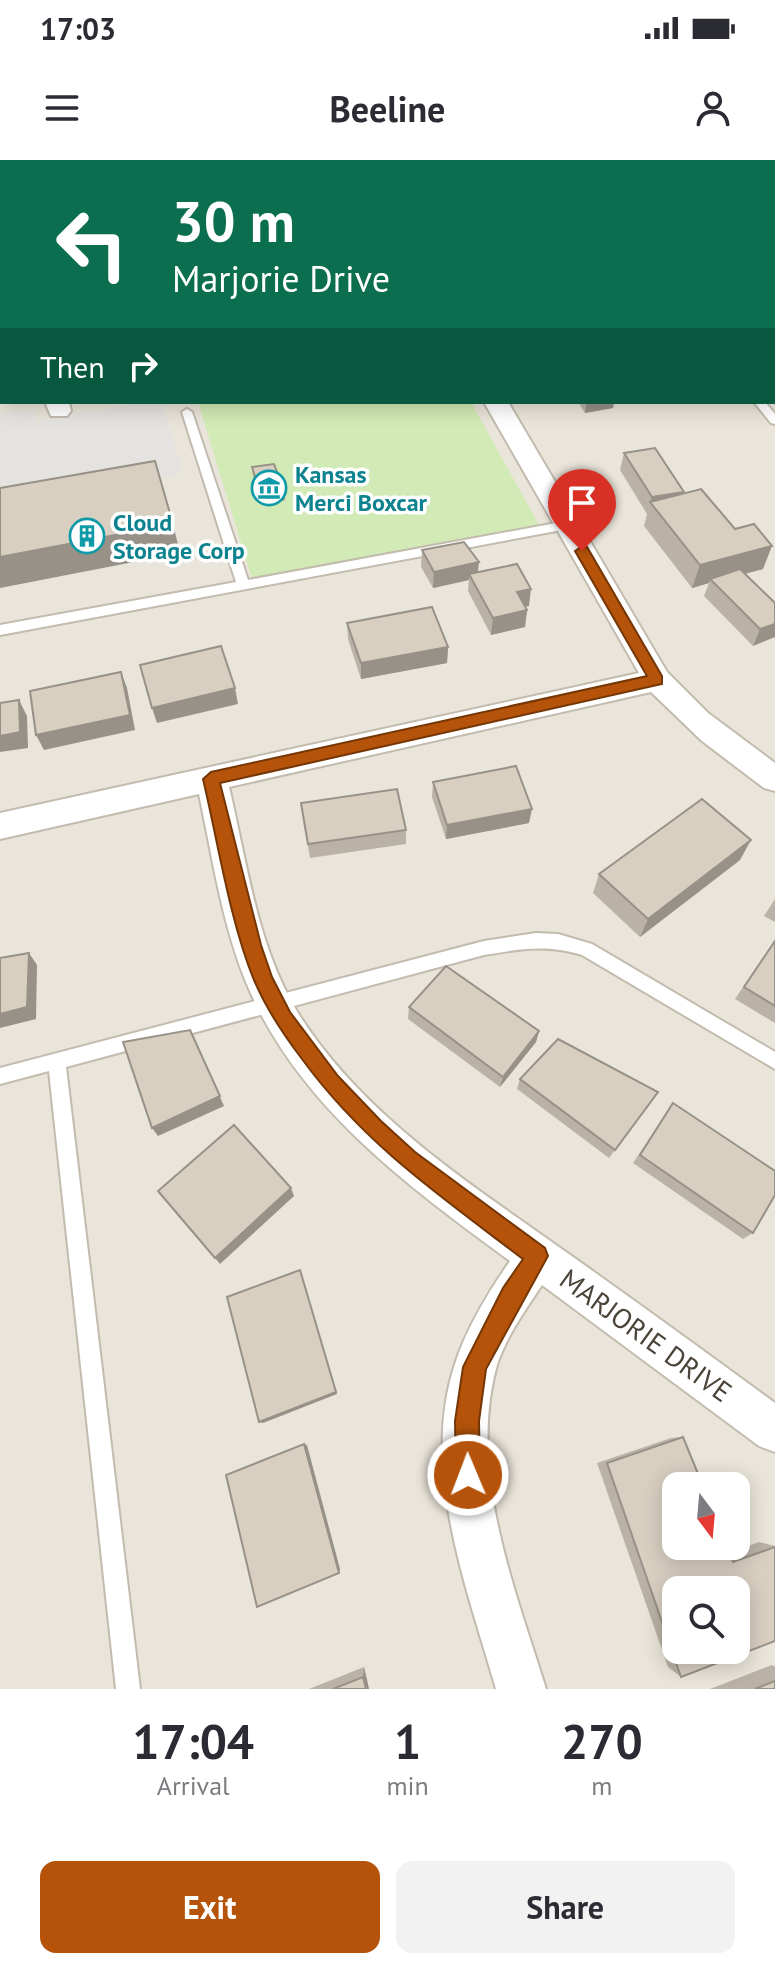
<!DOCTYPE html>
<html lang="en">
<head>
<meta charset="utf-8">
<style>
	body { margin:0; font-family:"PT Sans",sans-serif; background:#f2f2f3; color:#2b2b33; height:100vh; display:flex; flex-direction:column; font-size:30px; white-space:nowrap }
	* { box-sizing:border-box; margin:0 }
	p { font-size:26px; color:#7c7c81 }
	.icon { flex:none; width:44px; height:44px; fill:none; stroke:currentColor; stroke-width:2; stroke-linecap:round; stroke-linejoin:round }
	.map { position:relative; height:1529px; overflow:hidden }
	.drawer { display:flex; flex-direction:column; background:#fff; flex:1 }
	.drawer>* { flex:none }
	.hud { position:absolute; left:0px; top:0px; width:776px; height:244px; box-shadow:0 4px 20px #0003; background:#0b6e4f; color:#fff; overflow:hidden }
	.needle { width:52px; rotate:164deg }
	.controls { position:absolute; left:662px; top:1312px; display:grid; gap:16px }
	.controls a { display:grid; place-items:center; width:88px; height:88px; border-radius:16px; background:#fff; box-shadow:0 4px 20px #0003; font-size:40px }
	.pin { position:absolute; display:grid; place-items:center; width:68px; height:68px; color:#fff; margin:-82px -34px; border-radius:50% 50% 50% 0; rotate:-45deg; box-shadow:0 0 8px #0007 }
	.pin .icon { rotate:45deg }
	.me { position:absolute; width:88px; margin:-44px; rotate:359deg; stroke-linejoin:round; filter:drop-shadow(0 0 6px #0008) }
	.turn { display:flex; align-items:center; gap:28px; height:168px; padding:0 40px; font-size:36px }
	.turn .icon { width:104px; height:104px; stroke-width:2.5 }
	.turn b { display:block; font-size:56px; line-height:68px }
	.then { display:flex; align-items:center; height:76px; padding:0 40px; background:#0003; gap:16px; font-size:30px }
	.eta { display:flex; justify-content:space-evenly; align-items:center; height:136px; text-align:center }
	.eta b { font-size:48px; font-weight:700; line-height:56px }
	.cta { display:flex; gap:16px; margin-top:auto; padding:16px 40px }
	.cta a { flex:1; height:92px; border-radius:16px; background:#b45309; color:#fff; font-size:32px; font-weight:700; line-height:92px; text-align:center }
	.cta a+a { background:#f2f2f3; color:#2b2b33 }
	.status { display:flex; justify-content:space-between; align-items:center; height:56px; padding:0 40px; background:#fff; direction:ltr }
	.status svg { height:22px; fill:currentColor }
	header { display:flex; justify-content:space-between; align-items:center; height:104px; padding:0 40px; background:#fff; font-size:36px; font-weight:700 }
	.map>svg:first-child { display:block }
</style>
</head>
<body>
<div class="status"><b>17:03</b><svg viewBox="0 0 49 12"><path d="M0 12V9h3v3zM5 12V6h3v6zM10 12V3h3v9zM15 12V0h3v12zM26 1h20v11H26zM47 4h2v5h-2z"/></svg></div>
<header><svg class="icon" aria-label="menu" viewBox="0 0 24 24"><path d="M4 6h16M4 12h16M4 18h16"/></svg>Beeline<svg class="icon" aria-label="person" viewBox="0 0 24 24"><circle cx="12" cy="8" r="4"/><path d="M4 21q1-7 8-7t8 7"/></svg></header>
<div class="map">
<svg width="775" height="1529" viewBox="0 0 775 1529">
	<rect width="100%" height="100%" fill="#f6f3ec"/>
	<path fill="#eae5da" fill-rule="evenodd" d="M0 0H775V1529H0ZM2 2H774V242H2ZM676 1326H736V1386H676ZM676 1430H736V1490H676Z"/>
	<g fill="#d2eab5">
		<polygon points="0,0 193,0 193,2 2,2 0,93"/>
		<polygon points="198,242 471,242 539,365 252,419"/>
	</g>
	<polygon fill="#e5e3e0" points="147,242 162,242 183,313 0,346 0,255 33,249 36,261"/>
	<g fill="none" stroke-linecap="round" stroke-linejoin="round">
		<g stroke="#c2bbae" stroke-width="4">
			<g id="service">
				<polygon points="195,0 203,0 204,2 196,2"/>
				<polygon points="494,0 503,0 504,2 495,2"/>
				<polygon points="567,0 576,0 577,2 568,2"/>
				<polygon points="754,242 765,242 775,254 775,264 771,263"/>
				<polygon points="187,249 192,252 248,420 567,361 573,365 567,369 0,475 0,465 236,422 182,252"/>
				<path d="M536 773 558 774 592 784 775 892V909L582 795C545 784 521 789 484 795L66 907 140 1529H116L49 911 0 924V908L484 781Z"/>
			</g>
		</g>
		<g stroke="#c2bbae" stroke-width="4">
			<g id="minor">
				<polygon points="346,0 364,0 365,2 347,2"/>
				<polygon points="709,0 728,0 729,2 710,2"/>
				<polygon points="774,48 775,49 775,61 774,60"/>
				<polygon points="45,242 69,242 71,251 67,256 51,256"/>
				<path d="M484 242H508L667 512 708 553 775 603V631L764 628 702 581 651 532 229 627C247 703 257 786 298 853 363 957 475 1027 573 1097 641 1145 708 1194 775 1243V1292L759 1286 542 1125C526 1149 506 1177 497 1205 467 1311 515 1429 546 1529H496C467 1428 420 1309 455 1204 467 1167 488 1133 510 1101 405 1024 293 942 244 817 221 758 212 695 199 634L0 679V653L639 513Z"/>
			</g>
		</g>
		<g stroke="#c2bbae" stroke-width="4">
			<g id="tertiary">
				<polygon points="764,0 775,0 775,9 774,2 763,2"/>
				<rect x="0" y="102" width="2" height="16"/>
			</g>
		</g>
		<use href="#service" fill="#fff" fill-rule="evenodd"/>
		<use href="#minor" fill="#fff" fill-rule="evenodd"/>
		<use href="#tertiary" fill="#fff" fill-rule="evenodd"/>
	</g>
	<g fill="#bab2a6">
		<polygon points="411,0 463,0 463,2 413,2"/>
		<polygon points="774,129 775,129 775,163 774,162"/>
		<polygon points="578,242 614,242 613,248 585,253"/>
		<polygon points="624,293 684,332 683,334 763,409 745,414 775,443 753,486 704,436 709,423 692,428 644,366 647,354 620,310"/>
		<polygon points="252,307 284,331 285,340 262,344 253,316"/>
		<polygon points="422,390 478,412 529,446 525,446 527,450 525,467 491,475 468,431 469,420 433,428 421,407"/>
		<polygon points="347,463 448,487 447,503 361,519 348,479"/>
		<polygon points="433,622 529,663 446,679 432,637"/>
		<polygon points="303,657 406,670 406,684 310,698"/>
		<polygon points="740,700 640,777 593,733 599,714"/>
		<polygon points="775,739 775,762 764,756"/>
		<polygon points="775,780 775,863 735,839"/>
		<polygon points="409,847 539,871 536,882 500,927 408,859"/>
		<polygon points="520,919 658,932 609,998 517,929"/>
		<polygon points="673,943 753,1073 743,1079 633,1003"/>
		<polygon points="683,1277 729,1393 759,1382 775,1386 775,1481 681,1517 668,1507 597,1303 671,1278"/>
		<polygon points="772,1505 775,1507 775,1529 710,1529"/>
		<polygon points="364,1507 369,1529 309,1529"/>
	</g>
	<g fill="#979187">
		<polygon points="268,0 300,0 286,2 268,2"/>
		<polygon points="450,0 463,0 463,2 438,2"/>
		<polygon points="587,242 614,242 613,248 585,253"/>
		<polygon points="284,331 285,340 262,344 261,335"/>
		<polygon points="684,332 679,348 650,342 652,337"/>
		<polygon points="173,364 180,393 0,428 0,397"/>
		<polygon points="772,386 763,409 713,422 710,419 709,423 692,428 700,405"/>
		<polygon points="479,402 477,419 469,414 469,420 433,428 434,412"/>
		<polygon points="531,429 529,446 515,449 517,432"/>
		<polygon points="527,450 525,467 491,475 493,458"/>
		<polygon points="775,464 775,477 753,486 760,469"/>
		<polygon points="448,487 447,503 361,519 361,503"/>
		<polygon points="121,512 127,528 135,570 44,590 36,575"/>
		<polygon points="235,528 238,544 157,563 152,548"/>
		<polygon points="19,540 27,556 28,588 0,592 0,576"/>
		<polygon points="532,649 529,663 446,679 447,665"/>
		<polygon points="751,680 740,700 640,777 648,759"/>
		<polygon points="29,793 37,805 36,859 0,868 0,854"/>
		<polygon points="190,870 224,946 158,976 152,968"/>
		<polygon points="539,871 536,882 500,927 503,917"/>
		<polygon points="291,1028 294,1036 220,1104 215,1098"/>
		<polygon points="300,1110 337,1234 263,1263 259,1262"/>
		<polygon points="304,1284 307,1285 340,1409 339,1413"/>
		<polygon points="364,1507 369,1529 366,1529 363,1517"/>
	</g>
	<g fill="#d8cfc1" stroke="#979187" stroke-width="2" fill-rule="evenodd">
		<polygon points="423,0 453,0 438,2 424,2"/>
		<polygon points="655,288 684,332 652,337 624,293"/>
		<polygon points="155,301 173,364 0,397 0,328"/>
		<polygon points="274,304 284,331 261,335 252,307"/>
		<polygon points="701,329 735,369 754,364 772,386 700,405 650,342"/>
		<polygon points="464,382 479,402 434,412 422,390"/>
		<polygon points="517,404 531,429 517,432 527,450 493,458 469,414"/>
		<polygon points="740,409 775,443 775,464 760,469 710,419"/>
		<polygon points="432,447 448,487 361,503 347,463"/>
		<polygon points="221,486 235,528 152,548 140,505"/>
		<polygon points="121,512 130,555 36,575 30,531"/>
		<polygon points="19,540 20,572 0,576 0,543"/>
		<polygon points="516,606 532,649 447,665 433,622"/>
		<polygon points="397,629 406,670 308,684 301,643"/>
		<polygon points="702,639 751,680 648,759 599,714"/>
		<polygon points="775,781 775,846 744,827"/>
		<polygon points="29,793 27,847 0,854 0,798"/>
		<polygon points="446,806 539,871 503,917 409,847"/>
		<polygon points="190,870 220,936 152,968 123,882"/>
		<polygon points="558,879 658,932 615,990 520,919"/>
		<polygon points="673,943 775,1011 775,1035 753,1073 640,995"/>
		<polygon points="234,965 291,1028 215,1098 158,1031"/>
		<polygon points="300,1110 336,1232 259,1262 227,1137"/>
		<path d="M683 1277 703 1326H676V1386H727L733 1402 775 1387V1481L681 1517 607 1303ZM676 1430H736V1490H676Z"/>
		<polygon points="304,1284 339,1413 257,1447 226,1315"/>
		<polygon points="363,1517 366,1529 333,1529"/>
		<polygon points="775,1521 775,1529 755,1529"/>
	</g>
	<path fill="#b45309" stroke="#753606" stroke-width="2" d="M582 386 587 387 662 516V524L220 623 261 785 272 817 290 852 338 916 381 961 415 992 545 1088 548 1096 486 1209 479 1261 480 1315 476 1324 468 1327 459 1324 456 1315 455 1261 463 1207 503 1128 523 1099C440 1036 364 984 302 899 283 874 266 849 254 820 230 762 218 682 203 619L211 612 647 516 575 391Z"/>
	<defs>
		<g id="museum-ring" transform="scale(1.8)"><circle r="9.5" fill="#fff" stroke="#0f9aa8" stroke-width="1.5"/><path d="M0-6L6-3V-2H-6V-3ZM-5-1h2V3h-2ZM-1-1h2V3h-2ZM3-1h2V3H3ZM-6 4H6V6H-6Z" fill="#0f9aa8"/></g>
		<g id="building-ring" transform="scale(1.8)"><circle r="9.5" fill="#fff" stroke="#0f9aa8" stroke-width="1.5"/><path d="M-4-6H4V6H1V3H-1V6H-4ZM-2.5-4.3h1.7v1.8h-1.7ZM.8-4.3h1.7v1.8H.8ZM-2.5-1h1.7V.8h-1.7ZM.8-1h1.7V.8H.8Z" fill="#0f9aa8"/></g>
	</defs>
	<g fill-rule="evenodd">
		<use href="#museum-ring" x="269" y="328"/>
		<use href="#building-ring" x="87" y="376"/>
	</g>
	<g text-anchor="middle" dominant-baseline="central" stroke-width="7" stroke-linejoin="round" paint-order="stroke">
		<g font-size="24" font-weight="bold" fill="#0d838f" stroke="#fff" text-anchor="start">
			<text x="295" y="314">Kansas<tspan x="295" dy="28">Merci Boxcar</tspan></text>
			<text x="113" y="362">Cloud<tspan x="113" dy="28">Storage Corp</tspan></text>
		</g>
		<g font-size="28" fill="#4b4439" stroke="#fff">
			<text transform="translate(646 1175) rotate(36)">MARJORIE DRIVE</text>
		</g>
	</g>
</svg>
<div class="controls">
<a><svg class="needle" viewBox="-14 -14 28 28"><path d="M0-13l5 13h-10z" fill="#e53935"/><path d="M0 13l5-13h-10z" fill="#7c7c81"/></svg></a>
<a><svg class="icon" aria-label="search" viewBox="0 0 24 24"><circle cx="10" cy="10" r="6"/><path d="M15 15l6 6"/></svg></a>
</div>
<div class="pin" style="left:582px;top:391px;background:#d93025"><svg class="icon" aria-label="arrive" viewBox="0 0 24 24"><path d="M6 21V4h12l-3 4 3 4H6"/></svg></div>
<svg class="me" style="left:468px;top:1315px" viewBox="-20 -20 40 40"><circle r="17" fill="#b45309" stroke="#fff" stroke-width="3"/><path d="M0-11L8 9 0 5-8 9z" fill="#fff"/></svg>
<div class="hud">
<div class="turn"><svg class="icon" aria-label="left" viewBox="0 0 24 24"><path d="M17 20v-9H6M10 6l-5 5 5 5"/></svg><div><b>30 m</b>Marjorie Drive</div></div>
<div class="then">Then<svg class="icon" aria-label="right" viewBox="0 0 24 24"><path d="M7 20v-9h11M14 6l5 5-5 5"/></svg></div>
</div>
</div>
<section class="drawer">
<div class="eta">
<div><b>17:04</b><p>Arrival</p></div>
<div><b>1</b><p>min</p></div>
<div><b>270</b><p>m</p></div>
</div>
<div class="cta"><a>Exit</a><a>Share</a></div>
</section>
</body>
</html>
